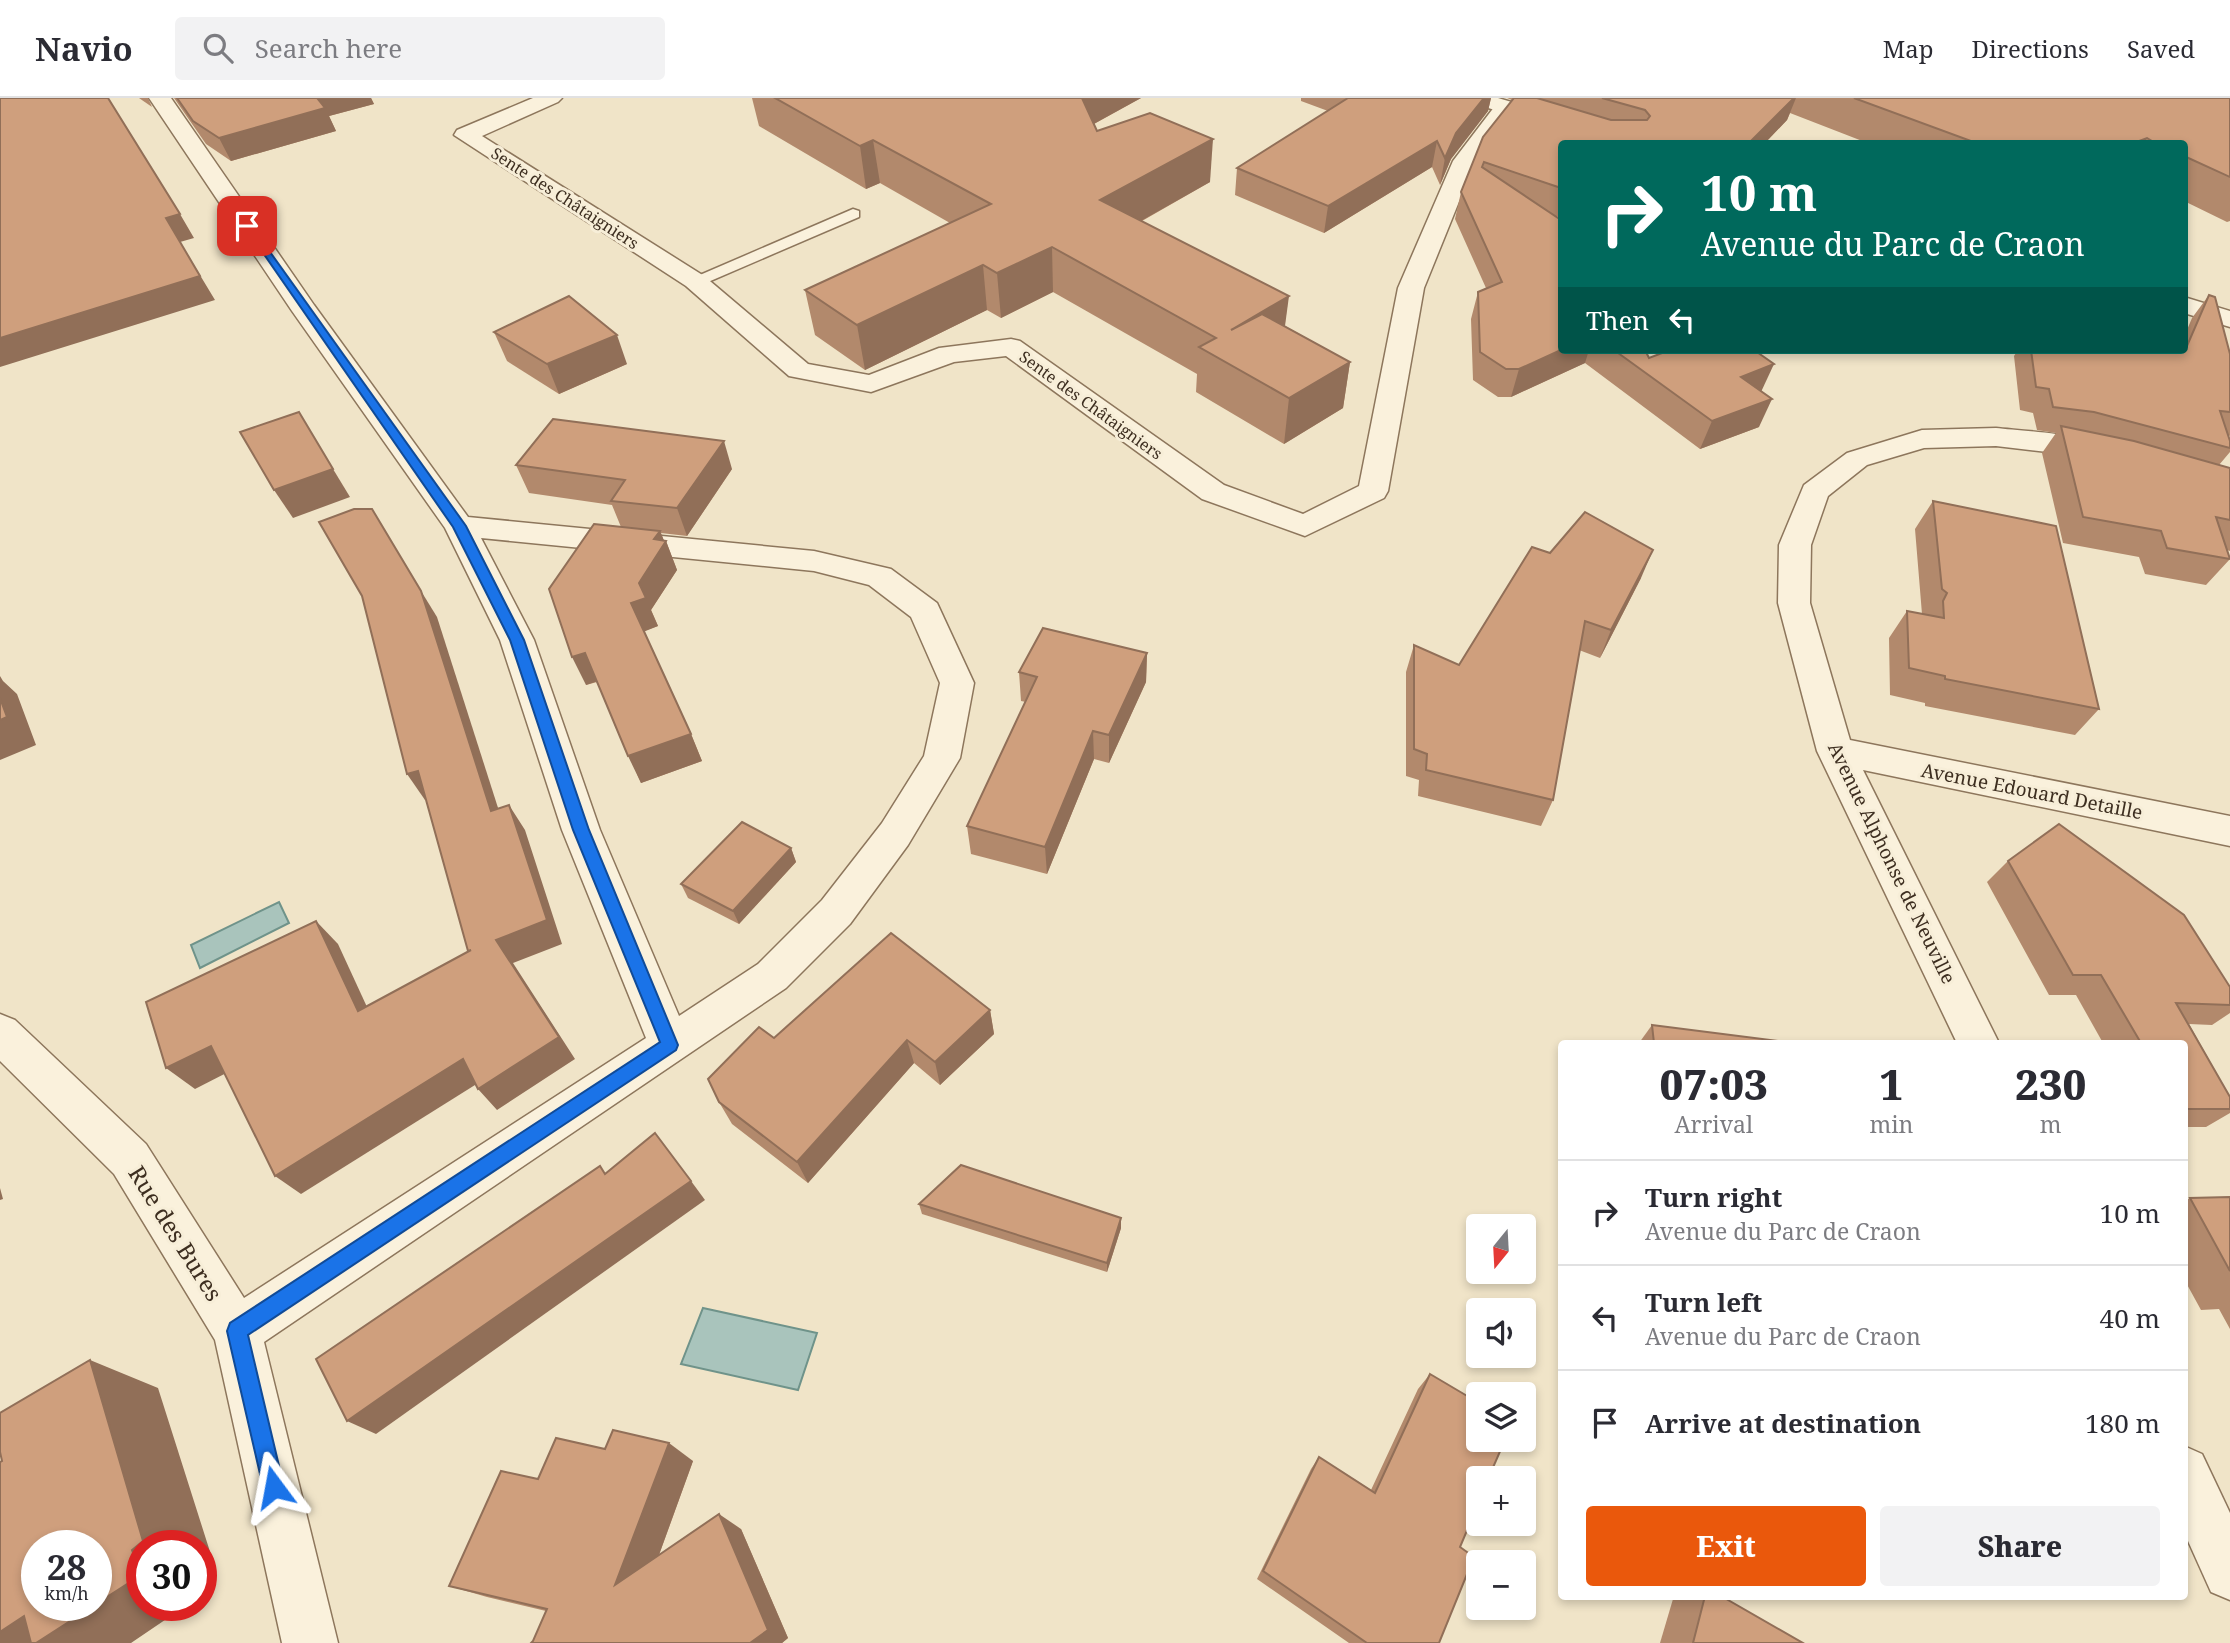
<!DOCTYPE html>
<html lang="en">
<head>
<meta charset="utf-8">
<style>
	body { margin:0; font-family:"Noto Serif",serif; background:#f2f2f3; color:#2b2b33; height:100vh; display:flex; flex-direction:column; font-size:26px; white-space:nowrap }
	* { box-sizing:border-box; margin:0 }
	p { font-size:23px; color:#7c7c81 }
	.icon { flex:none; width:38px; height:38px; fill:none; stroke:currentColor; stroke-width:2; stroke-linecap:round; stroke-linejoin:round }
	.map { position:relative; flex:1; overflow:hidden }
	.side { position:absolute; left:1558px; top:942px; width:630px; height:560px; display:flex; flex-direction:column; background:#fff; border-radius:7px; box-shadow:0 4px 10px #0003 }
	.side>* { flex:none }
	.hud { position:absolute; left:1558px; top:42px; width:630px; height:214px; border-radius:7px; box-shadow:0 4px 10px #0003; background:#00695c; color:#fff; overflow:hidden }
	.needle { width:46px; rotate:198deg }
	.controls { position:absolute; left:1466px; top:1116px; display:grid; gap:14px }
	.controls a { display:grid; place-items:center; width:70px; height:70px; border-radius:7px; background:#fff; box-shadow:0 4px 10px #0003; font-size:35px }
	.speed { position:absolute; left:21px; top:1432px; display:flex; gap:14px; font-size:35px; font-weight:700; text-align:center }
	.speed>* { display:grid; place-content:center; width:91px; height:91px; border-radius:50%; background:#fff; box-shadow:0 4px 10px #0003; line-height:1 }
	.speed small { font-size:18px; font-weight:400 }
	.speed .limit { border:10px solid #d22; background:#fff; color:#111 }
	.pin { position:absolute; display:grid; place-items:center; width:60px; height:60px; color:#fff; margin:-30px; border-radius:14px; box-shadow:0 4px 10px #0006 }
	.me { position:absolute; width:77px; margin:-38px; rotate:347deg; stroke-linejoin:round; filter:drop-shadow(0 0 5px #0008) }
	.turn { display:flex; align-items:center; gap:24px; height:147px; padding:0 28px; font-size:32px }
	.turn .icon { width:91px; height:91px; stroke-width:2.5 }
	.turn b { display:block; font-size:49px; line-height:60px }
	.then { display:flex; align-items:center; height:66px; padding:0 28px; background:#0003; gap:14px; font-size:26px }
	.eta { display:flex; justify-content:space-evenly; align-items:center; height:119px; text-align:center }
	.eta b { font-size:42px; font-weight:800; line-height:49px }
	.cta { display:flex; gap:14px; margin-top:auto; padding:14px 28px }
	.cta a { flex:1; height:80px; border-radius:7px; background:#ea580c; color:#fff; font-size:28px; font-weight:800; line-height:80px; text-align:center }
	.cta a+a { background:#f2f2f3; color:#2b2b33 }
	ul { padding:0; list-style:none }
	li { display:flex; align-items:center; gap:21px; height:105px; padding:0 28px; border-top:2px solid #e1e1e2 }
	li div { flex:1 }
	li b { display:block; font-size:26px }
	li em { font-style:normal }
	header { display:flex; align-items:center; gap:42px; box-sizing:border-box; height:98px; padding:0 35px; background:#fff; border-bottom:2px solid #e1e1e2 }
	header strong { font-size:33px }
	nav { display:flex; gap:38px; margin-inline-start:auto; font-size:24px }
	.search { width:490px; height:63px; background:#f2f2f3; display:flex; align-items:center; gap:18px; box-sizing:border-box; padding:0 24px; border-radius:7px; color:#7c7c81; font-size:26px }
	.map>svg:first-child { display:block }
</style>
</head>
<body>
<header>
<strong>Navio</strong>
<div class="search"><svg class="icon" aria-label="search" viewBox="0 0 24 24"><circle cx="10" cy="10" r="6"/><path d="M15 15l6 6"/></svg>Search here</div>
<nav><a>Map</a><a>Directions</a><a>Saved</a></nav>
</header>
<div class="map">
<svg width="2230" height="1545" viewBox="0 0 2230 1545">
	<rect width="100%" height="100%" fill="#f0e4c8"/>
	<g fill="#a9c4bc" stroke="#6f938a" stroke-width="2">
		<polygon points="279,804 289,825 200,870 191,847"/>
		<polygon points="703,1210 817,1235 798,1292 681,1266"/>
	</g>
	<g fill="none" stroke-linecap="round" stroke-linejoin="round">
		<g stroke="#8d765c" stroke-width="3">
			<polygon id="service" points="853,111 859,113 859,119 701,187 689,187 686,183"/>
		</g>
		<g stroke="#8d765c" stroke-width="3">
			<g id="minor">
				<path d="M149 0H171L314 207 468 419 814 453 891 471 937 505 974 585 960 660 908 747 850 826 786 890 264 1244 338 1545H282L215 1242 114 1076 0 963V916L15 922 146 1046 244 1200 646 940 562 732 500 542 445 430 292 213ZM481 440 814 473 869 487 911 519 940 585 924 658 882 725 822 802 758 866 679 918 600 732 534 542Z"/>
				<polygon points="533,0 562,0 558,4 482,38 704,178 808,266 869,277 939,250 1011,241 1020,243 1224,387 1303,416 1359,388 1398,190 1453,63 1498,4 1506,3 1517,9 1475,64 1424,190 1388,393 1384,400 1305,438 1202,401 1006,258 954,264 871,294 789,278 686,188 454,37 457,32"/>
				<path d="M1996 330C2021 333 2101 336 2115 356L2110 362 2100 365 2074 357 1996 348 1924 350 1867 367 1828 398 1811 447 1810 505 1850 642 2230 718V748L1863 672 1999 945H1957L1817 653 1778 505 1779 447 1804 387 1847 355 1922 332Z"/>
				<polygon points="2184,1348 2202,1356 2230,1415 2230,1502 2211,1494 2184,1434"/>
			</g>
		</g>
		<g stroke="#8d765c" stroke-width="3">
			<g id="tertiary">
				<polygon points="1465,0 1498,0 1636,41 1639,46 1603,46 1469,4"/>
				<polygon points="2184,199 2230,213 2230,229 2184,215"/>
			</g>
		</g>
		<use href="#service" fill="#faf1dc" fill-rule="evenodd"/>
		<use href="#minor" fill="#faf1dc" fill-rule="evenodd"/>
		<use href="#tertiary" fill="#faf1dc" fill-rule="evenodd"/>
	</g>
	<g fill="#b2896c">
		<polygon points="139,0 148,0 152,9"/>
		<polygon points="174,0 371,0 374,6 329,18 336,33 231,63 206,46"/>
		<polygon points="752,0 1141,0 1094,26 1097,33 1210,84 1142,123 1285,228 1350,264 1343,310 1284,346 1196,294 1197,276 1053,194 1001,220 987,212 865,272 815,237 805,192 950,125 880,85 866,91 759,28"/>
		<polygon points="1301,0 1491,0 1488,13 1451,61 1440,87 1432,69 1324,135 1235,97 1237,70 1328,13 1301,3"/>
		<polygon points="1507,0 2230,0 2230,123 2227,124 2184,103 2184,46 1870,46 1790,15 1787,22 1764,46 1561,46 1561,120 1553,117 1561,252 1645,252 1649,260 1761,293 1759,329 1700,351 1585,265 1511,299 1498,299 1473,282 1471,221 1478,194 1486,190 1455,121 1461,94 1512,2"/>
		<polygon points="2209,197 2230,256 2230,337 2229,339 2230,343 2230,354 2219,367 2230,370 2230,453 2227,452 2230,461 2206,487 2145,476 2139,459 2063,445 2042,355 2056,335 2037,332 2033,315 2020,312 2014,258 2018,252 2184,252 2184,239 2192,220"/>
		<polygon points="494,234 627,266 559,296 507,263"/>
		<polygon points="516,367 732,371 687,438 661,435 664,443 666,443 677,472 651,512 658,528 644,533 691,636 702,663 641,685 597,584 586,587 621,429 612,407 529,395"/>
		<polygon points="1933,403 2099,611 2075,637 1925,608 1925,605 1890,597 1889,540 1907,513 1922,516 1915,431"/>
		<polygon points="1550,455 1641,480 1600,560 1579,552 1553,702 1541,728 1418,698 1419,682 1406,678 1406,574 1414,547 1459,567"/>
		<polygon points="1147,555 1146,584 1109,665 1094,661 1047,776 971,756 967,728 1026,604 1021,603 1019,574"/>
		<polygon points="791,750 796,764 739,826 688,800 681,786"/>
		<polygon points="2008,763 2230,889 2230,915 2212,927 2189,926 2230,999 2230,1015 2206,1029 2184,1029 2184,945 2103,945 2076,897 2049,897 1987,784"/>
		<polygon points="990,912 994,936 940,987 914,965 808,1085 732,1026 719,1004 774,940"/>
		<polygon points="1652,927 1794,945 1639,945"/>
		<polygon points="2230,1099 2230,1231 2219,1211 2201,1212 2184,1181 2184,1103 2190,1100"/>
		<polygon points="919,1106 1121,1130 1107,1174 922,1116"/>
		<polygon points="1430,1276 1460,1449 1439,1545 1349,1545 1257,1481 1311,1371 1319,1359 1371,1392 1418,1291"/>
		<polygon points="605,1351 693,1363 659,1457 741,1431 788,1540 782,1545 531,1545 533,1543 546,1513 487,1499 449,1488 538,1381"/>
		<polygon points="1682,1498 1721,1498 1803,1545 1660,1545 1673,1501"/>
	</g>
	<g fill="#916f58">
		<polygon points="316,0 371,0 374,6 329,18 336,33 231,63 219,40"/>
		<polygon points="1078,0 1141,0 1079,34"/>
		<polygon points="1484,0 1491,0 1488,13 1451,61 1440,87 1445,60 1456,35"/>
		<polygon points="1794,0 1796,0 1787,22 1764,46 1748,46"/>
		<polygon points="2147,40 2143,46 2131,46"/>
		<polygon points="1213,41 1210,84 1100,146 1100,102"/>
		<polygon points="873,42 880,85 866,91 860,48"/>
		<polygon points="1437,43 1432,69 1324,135 1328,108"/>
		<polygon points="180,116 194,140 180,144 215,202 0,269 0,240 166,120"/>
		<polygon points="1052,149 1053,194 1001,220 997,175"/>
		<polygon points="983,167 987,212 865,272 857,227"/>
		<polygon points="1289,198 1283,243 1231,232"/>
		<polygon points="617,237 627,266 559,296 547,266"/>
		<polygon points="1561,252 1589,252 1585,265 1511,299 1519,271"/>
		<polygon points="1350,264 1343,310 1284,346 1289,300"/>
		<polygon points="1774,266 1761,294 1741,279"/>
		<polygon points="1772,301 1759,329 1700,351 1712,323"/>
		<polygon points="724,343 732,371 687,438 677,410"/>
		<polygon points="333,371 350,399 293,420 274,392"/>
		<polygon points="660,433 665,445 666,443 677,472 651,512 658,528 643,534 631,505 639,485 654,441"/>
		<polygon points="1653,452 1641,480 1600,560 1611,532"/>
		<polygon points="421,493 437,519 507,738 491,713"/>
		<polygon points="585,555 598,583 586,587 572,559"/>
		<polygon points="1147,555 1146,584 1109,665 1109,637"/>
		<polygon points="0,578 3,583 17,596 36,647 0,662"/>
		<polygon points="1093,633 1094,661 1047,776 1045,749"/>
		<polygon points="691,636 702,663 641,685 628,658"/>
		<polygon points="418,673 436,698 425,702 407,676"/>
		<polygon points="509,707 525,732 562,846 513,865 575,961 497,1012 478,991 496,842"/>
		<polygon points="791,750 796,764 739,826 733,813"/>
		<polygon points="316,823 338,846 379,935 358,913"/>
		<polygon points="990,912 994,936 940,987 935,964"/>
		<polygon points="907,942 914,965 808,1085 797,1064"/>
		<polygon points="211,948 238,969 195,991 166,970"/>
		<polygon points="463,961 483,982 301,1096 275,1078"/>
		<polygon points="691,1083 705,1102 376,1336 347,1323"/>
		<polygon points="0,1090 3,1101 0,1102"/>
		<polygon points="1121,1120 1121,1130 1107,1174 1107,1165"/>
		<polygon points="90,1262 158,1290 212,1460 202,1468 211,1491 201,1497 201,1447 142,1447 142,1507 187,1507 131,1545 0,1545 0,1534 24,1518 96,1507 132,1452"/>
		<polygon points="669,1345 693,1363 644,1498 615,1487"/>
		<polygon points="719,1416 741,1431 788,1540 782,1545 750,1545"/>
	</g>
	<g fill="#cf9f7d" stroke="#916f58" stroke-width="2">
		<polygon points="0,0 108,0 180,116 166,120 200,178 0,240"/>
		<polygon points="177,0 317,0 325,10 219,40 193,23"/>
		<polygon points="775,0 1082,0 1097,33 1150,15 1213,41 1100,102 1289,198 1231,232 1262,216 1350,264 1289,300 1199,249 1216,240 1052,149 997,175 983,167 857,227 805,192 991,106 873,42 860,48"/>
		<polygon points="1348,0 1484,0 1456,35 1445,60 1437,43 1328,108 1237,70"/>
		<polygon points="1514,0 1537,0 1611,22 1647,22 1650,18 1645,12 1602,0 1794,0 1748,46 1561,46 1561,90 1484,64 1482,69 1561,122 1561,252 1519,271 1506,271 1480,254 1478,194 1502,184 1461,94 1483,39"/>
		<polygon points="1854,0 2230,0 2230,79 2184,58 2184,46 2157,46 2147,40 2131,46 1979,46"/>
		<polygon points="2209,197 2215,199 2230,256 2230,314 2220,313 2230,343 2230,350 2094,314 2053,309 2049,291 2036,289 2031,252 2184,252 2184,247 2187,248"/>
		<polygon points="569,198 617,237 547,266 494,234"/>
		<polygon points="1614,252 1645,252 1649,260 1670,252 1754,252 1774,266 1741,279 1772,301 1712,323"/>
		<polygon points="299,314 333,371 274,392 240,334"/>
		<polygon points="553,321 724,343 677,410 611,403 625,382 516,367"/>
		<polygon points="2061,328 2134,343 2230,370 2230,422 2216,419 2230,461 2167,450 2161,433 2083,419"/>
		<polygon points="1933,403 2056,428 2099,611 1945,581 1945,578 1909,570 1907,513 1944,520 1943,503 1947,495 1942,491"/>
		<polygon points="354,411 372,411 421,493 491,713 509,707 547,822 496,842 559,939 478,991 463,961 275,1078 211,948 166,970 146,904 316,823 358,913 471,852 468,853 418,673 407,676 362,498 319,424"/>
		<polygon points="1585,414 1653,452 1611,532 1585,523 1553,702 1426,672 1427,656 1414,651 1414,547 1459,567 1532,449 1550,455"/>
		<polygon points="594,426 660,433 654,441 666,443 639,485 646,500 631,505 691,636 628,658 585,555 572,559 549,491"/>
		<polygon points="1043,530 1147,555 1109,637 1093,633 1045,749 967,728 1037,579 1019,574"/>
		<polygon points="0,600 7,619 0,622"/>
		<polygon points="742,724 791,750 733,813 681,786"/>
		<polygon points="2059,726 2184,817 2230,889 2230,907 2176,905 2230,999 2230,1011 2184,1011 2184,945 2141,945 2101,877 2073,877 2008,763"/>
		<polygon points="891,835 990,912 935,964 907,942 797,1064 719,1004 708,981 759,929 774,940"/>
		<polygon points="1652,927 1794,945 1654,945"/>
		<polygon points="655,1035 691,1083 347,1323 316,1261 600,1068 605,1076"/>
		<polygon points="961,1067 1121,1120 1107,1165 919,1106"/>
		<polygon points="2230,1099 2230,1173 2190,1100"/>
		<polygon points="90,1262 143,1443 132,1452 141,1477 96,1506 96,1447 37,1447 37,1507 95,1507 36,1545 31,1545 24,1518 0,1534 0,1364 2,1363 0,1354 0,1315"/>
		<polygon points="1430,1276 1479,1305 1479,1342 1505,1342 1488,1381 1479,1381 1479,1404 1460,1449 1474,1459 1439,1545 1367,1545 1263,1473 1319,1359 1375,1395"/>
		<polygon points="613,1332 669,1345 615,1487 719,1416 768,1532 750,1545 531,1545 533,1543 547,1511 449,1488 501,1373 538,1381 556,1340 605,1351"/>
		<polygon points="1705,1498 1721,1498 1803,1545 1693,1545"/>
	</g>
	<polygon fill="#1a73e8" stroke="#114b97" stroke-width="2" points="243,126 250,126 466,428 524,542 589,732 678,947 676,952 248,1237 284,1389 281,1396 274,1400 266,1396 263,1389 227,1233 230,1225 660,944 573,732 510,542 453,429"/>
	<g text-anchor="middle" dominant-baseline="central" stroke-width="6" stroke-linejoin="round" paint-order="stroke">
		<g font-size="16" fill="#3d2e20" stroke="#f7eed8">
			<text transform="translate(565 100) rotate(33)">Sente des Châtaigniers</text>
			<text transform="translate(1091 307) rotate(36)">Sente des Châtaigniers</text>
		</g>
		<g font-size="19" fill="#3d2e20" stroke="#f7eed8">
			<text transform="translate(2032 693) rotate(11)">Avenue Edouard Detaille</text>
			<text transform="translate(1892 765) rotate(64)">Avenue Alphonse de Neuville</text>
		</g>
		<g font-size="23" fill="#3d2e20" stroke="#f7eed8">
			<text transform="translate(176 1135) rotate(58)">Rue des Bures</text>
		</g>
	</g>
</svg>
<div class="controls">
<a><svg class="needle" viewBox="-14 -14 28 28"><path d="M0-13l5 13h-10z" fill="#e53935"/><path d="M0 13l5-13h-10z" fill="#7c7c81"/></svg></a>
<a><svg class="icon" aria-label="sound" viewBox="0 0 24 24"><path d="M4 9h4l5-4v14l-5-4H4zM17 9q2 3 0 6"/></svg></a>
<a><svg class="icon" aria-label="layers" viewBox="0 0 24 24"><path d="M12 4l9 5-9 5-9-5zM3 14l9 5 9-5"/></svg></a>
<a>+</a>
<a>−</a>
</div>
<div class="speed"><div>28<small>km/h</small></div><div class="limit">30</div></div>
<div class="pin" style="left:247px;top:128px;background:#d93025"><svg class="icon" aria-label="arrive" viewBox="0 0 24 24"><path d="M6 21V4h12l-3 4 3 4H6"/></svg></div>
<svg class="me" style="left:274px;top:1389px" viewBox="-20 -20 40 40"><path d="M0-17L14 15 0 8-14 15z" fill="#1a73e8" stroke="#fff" stroke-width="4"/></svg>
<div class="hud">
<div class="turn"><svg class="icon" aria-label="right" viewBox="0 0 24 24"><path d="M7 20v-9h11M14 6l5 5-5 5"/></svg><div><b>10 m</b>Avenue du Parc de Craon</div></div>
<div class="then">Then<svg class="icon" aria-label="left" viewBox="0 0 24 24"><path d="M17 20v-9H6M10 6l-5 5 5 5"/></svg></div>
</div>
<section class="side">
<div class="eta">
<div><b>07:03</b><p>Arrival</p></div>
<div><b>1</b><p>min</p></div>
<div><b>230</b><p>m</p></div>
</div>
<ul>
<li><svg class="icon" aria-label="right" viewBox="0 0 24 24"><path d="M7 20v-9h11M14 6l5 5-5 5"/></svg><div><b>Turn right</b><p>Avenue du Parc de Craon</p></div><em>10 m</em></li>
<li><svg class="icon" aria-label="left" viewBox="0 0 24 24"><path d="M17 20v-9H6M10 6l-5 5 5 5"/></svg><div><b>Turn left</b><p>Avenue du Parc de Craon</p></div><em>40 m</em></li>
<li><svg class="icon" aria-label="arrive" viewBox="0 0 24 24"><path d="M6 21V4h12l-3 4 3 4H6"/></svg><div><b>Arrive at destination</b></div><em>180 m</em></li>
</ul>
<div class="cta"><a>Exit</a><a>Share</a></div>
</section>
</div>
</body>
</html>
